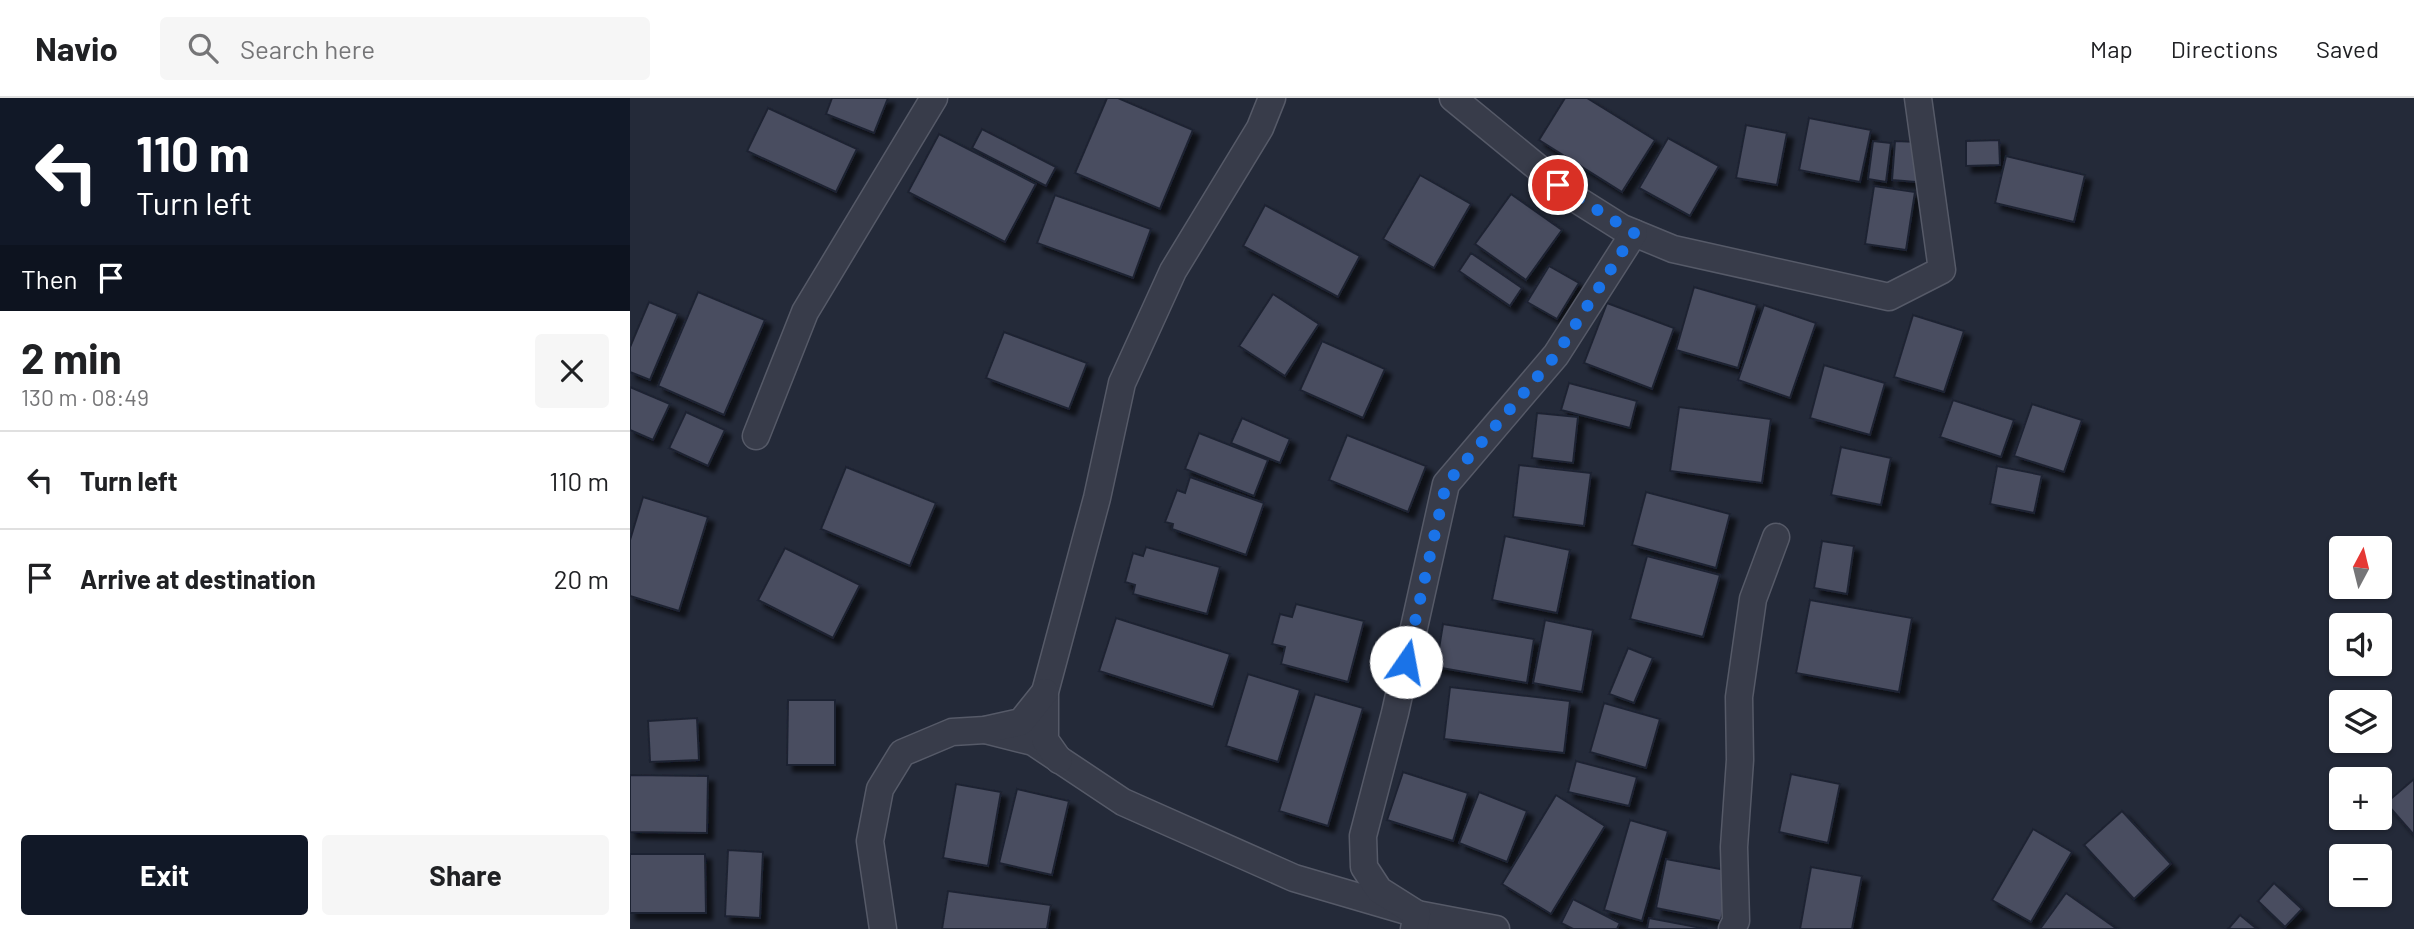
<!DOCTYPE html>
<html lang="en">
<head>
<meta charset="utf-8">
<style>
	body { margin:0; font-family:Barlow,sans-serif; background:#f6f6f6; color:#202124; height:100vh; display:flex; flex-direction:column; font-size:26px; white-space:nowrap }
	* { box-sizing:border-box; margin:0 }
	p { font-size:23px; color:#757577 }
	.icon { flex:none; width:38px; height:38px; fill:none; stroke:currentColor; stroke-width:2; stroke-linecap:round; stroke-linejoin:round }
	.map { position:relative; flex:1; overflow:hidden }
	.sheet { display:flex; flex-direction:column; background:#fff; width:630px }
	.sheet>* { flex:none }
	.banner { background:#111827; color:#fff; overflow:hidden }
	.needle { width:46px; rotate:7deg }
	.tools { position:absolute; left:1699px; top:438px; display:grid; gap:14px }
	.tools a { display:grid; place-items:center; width:63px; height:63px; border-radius:7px; background:#fff; box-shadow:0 2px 5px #0004; font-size:35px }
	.pin { position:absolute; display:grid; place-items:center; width:60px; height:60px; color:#fff; margin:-30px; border:4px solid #fff; border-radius:50%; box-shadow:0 2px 7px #0007 }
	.me { position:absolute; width:77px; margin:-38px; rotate:12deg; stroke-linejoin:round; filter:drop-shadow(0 0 5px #0008) }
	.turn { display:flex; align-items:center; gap:24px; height:147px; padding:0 21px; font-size:32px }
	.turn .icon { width:91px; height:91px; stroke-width:2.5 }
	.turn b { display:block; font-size:49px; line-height:60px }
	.then { display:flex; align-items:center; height:66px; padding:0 21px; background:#0003; gap:14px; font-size:26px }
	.round { display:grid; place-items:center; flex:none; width:74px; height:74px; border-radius:7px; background:#f6f6f6 }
	.head { display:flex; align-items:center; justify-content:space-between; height:119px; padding:0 21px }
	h1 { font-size:42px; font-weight:700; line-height:52px }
	.button { display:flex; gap:14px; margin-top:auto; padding:14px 21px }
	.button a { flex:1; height:80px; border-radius:7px; background:#111827; color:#fff; font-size:28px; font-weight:700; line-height:80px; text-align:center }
	.button a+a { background:#f6f6f6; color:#202124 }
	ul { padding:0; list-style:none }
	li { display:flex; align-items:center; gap:21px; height:98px; padding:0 21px; border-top:2px solid #e0e0e0 }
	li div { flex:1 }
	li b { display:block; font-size:26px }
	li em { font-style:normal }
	header { display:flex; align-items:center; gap:42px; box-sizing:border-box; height:98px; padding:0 35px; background:#fff; border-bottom:2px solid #e0e0e0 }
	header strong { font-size:33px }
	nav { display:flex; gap:38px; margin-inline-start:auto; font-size:24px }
	.search { width:490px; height:63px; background:#f6f6f6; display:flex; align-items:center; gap:18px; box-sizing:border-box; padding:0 24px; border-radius:7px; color:#757577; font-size:26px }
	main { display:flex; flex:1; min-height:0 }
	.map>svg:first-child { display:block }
</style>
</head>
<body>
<header>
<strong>Navio</strong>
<div class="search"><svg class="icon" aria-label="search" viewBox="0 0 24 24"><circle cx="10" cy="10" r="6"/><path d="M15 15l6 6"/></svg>Search here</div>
<nav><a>Map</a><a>Directions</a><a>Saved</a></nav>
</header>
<main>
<section class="sheet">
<div class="banner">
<div class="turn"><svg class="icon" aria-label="left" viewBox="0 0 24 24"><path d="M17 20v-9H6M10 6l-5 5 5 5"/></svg><div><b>110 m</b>Turn left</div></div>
<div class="then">Then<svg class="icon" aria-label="arrive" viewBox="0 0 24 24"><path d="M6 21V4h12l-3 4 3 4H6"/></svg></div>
</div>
<div class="head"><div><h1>2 min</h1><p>130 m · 08:49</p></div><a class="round"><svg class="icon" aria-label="close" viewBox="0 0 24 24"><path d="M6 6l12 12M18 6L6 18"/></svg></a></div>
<ul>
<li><svg class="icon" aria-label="left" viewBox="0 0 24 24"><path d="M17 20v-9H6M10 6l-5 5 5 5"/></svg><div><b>Turn left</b></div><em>110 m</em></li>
<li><svg class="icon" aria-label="arrive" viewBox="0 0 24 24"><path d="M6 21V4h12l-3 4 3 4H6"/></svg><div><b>Arrive at destination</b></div><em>20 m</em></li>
</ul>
<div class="button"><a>Exit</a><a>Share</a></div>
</section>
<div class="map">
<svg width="1784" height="831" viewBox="0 0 1784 831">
	<defs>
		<filter id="shadow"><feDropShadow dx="6" dy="6" stdDeviation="2" flood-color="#0009"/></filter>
	</defs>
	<rect width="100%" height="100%" fill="#242a39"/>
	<g fill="#484d60" stroke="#1f2331" stroke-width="2" filter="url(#shadow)">
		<polygon points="202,0 258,0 244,35 196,16"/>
		<polygon points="477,0 488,0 563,32 530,111 445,75"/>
		<polygon points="935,0 957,0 1025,42 992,94 909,42"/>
		<polygon points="138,10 227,51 206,94 117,53"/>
		<polygon points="1179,20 1241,32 1230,84 1169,72"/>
		<polygon points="1116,27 1157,35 1147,87 1106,80"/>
		<polygon points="352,31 426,69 416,88 342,50"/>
		<polygon points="309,36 406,86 375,144 278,94"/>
		<polygon points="1038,40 1089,68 1060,118 1009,90"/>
		<polygon points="1369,42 1370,67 1336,68 1336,43"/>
		<polygon points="1243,43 1261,45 1256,84 1238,81"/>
		<polygon points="1265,43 1289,44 1286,84 1262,82"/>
		<polygon points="1376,58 1455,77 1444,124 1365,105"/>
		<polygon points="790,77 841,106 804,170 753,141"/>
		<polygon points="1244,88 1285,94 1276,152 1235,146"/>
		<polygon points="881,96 932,132 896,182 845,146"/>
		<polygon points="425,97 521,131 503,180 407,145"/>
		<polygon points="635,107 730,158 708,199 613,148"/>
		<polygon points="841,155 892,190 880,208 829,173"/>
		<polygon points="919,168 949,185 927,221 897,204"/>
		<polygon points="1064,189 1127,207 1108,270 1046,252"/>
		<polygon points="68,194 135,222 94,317 28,288"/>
		<polygon points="643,196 689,226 655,278 609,248"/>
		<polygon points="19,204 48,216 20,282 0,274 0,249"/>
		<polygon points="977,205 1044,230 1022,291 954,265"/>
		<polygon points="1134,207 1186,225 1160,300 1108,282"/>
		<polygon points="1283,217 1334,233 1314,294 1264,279"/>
		<polygon points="374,234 457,265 439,311 356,280"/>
		<polygon points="692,243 755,271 733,320 670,292"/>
		<polygon points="1194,267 1255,285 1240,337 1180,320"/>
		<polygon points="939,285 1007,303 1000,330 931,312"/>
		<polygon points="0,289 40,306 23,342 0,332"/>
		<polygon points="1323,302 1384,322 1371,359 1310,339"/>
		<polygon points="1402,306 1452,322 1434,374 1384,358"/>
		<polygon points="1049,309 1141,321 1132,385 1040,373"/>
		<polygon points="56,314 95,332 78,368 39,350"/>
		<polygon points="907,315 948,319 943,365 902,360"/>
		<polygon points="612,320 660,341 650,365 601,345"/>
		<polygon points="569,335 638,362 624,398 555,371"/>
		<polygon points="717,337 796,368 778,414 699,382"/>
		<polygon points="1211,349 1261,360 1251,407 1201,397"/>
		<polygon points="889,367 961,375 954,428 883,419"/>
		<polygon points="1367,368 1412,377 1404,415 1360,406"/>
		<polygon points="216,369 306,405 280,468 191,431"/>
		<polygon points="560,379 634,405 616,457 542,431 543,426 535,424 547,392 555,395"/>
		<polygon points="1016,394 1100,416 1086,470 1002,447"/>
		<polygon points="13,399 78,419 49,513 0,498 0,442"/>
		<polygon points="875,438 940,452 927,515 862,502"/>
		<polygon points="1192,443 1224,448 1217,496 1184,490"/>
		<polygon points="516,449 590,469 577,516 503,496 505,487 495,484 503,455 513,458"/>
		<polygon points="155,450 230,487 203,540 128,502"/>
		<polygon points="1017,458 1090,477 1073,539 1000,521"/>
		<polygon points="1180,502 1282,520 1269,594 1166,575"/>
		<polygon points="666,506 734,523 718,584 651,566 655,549 642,546 650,516 662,519"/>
		<polygon points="486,520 600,556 583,609 469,573"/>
		<polygon points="915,522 963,532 952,594 903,585"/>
		<polygon points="813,526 904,541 897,585 806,569"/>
		<polygon points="998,550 1023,560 1004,605 979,596"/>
		<polygon points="618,576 670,592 648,664 596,648"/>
		<polygon points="820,589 940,603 934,655 814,641"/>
		<polygon points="685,596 733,610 698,728 649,713"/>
		<polygon points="158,602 205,602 205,667 157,667"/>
		<polygon points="974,605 1030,621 1016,670 960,654"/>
		<polygon points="67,620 69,662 20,664 18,623"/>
		<polygon points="946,663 1007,679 999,708 938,694"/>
		<polygon points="773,674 838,695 823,743 757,722"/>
		<polygon points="1161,676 1210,686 1198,745 1149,734"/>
		<polygon points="0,677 78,678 77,735 0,734"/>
		<polygon points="1784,681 1784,737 1756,705"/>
		<polygon points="326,686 371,694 358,768 313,760"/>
		<polygon points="387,691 439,703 422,777 369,765"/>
		<polygon points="849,694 897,713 877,764 829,745"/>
		<polygon points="926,697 975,728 921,816 872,786"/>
		<polygon points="1492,713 1541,766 1504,801 1454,747"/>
		<polygon points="1000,722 1038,733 1012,823 974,812"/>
		<polygon points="1403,731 1442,754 1401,824 1362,802"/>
		<polygon points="98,752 133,754 130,820 95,818"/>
		<polygon points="0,756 75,756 76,815 0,815"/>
		<polygon points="1036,761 1101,773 1091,823 1026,810"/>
		<polygon points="1181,769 1232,778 1222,831 1170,831"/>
		<polygon points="1644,785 1672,811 1655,829 1628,803"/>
		<polygon points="318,793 421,807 417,831 312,831"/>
		<polygon points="1436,795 1487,831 1410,831"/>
		<polygon points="943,801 990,825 987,831 943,831 931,825"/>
		<polygon points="1610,817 1627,831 1598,831"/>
		<polygon points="1019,820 1077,831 1017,831"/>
	</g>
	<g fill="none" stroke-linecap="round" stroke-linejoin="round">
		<g stroke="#565a68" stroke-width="29">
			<g id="street">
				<polyline points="823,0 946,101 992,130 1043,151 1259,199 1312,172 1288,0"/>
				<polyline points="126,338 175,214 304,0"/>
				<polyline points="355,632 403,644 493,704 664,780 787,816 866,831"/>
				<polyline points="429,662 415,642 415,594 467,400 492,285 543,173 630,30 642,0"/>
				<polyline points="253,831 240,743 250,691 272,655 322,634 355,632 391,624 415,594"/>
				<polyline points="784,831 787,816 749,792 734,769 733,738 765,615 816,386 926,257 1004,135"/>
				<polyline points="1102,831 1106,823 1104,749 1110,662 1109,599 1123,501 1146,439"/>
			</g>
		</g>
		<use href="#street" stroke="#383c4a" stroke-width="26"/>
	</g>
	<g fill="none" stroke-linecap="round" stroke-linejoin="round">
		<polyline stroke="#1a73e8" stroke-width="12" stroke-dasharray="0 21.6" points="776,564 816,386 926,257 1004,135 928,87"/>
	</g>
</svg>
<div class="tools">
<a><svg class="needle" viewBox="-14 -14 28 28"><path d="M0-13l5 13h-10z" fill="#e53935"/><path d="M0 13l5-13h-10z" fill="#757577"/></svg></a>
<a><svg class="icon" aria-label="sound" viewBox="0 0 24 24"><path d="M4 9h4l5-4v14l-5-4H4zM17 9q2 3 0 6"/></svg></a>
<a><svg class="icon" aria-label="layers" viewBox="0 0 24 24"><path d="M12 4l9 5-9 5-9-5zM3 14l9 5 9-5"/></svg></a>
<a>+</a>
<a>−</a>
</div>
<div class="pin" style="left:928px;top:87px;background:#d93025"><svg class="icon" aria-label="arrive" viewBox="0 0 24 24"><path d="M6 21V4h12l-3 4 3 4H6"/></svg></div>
<svg class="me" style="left:776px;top:564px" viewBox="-20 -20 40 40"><circle r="19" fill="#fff"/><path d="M0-13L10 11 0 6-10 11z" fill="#1a73e8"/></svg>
</div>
</main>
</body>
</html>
